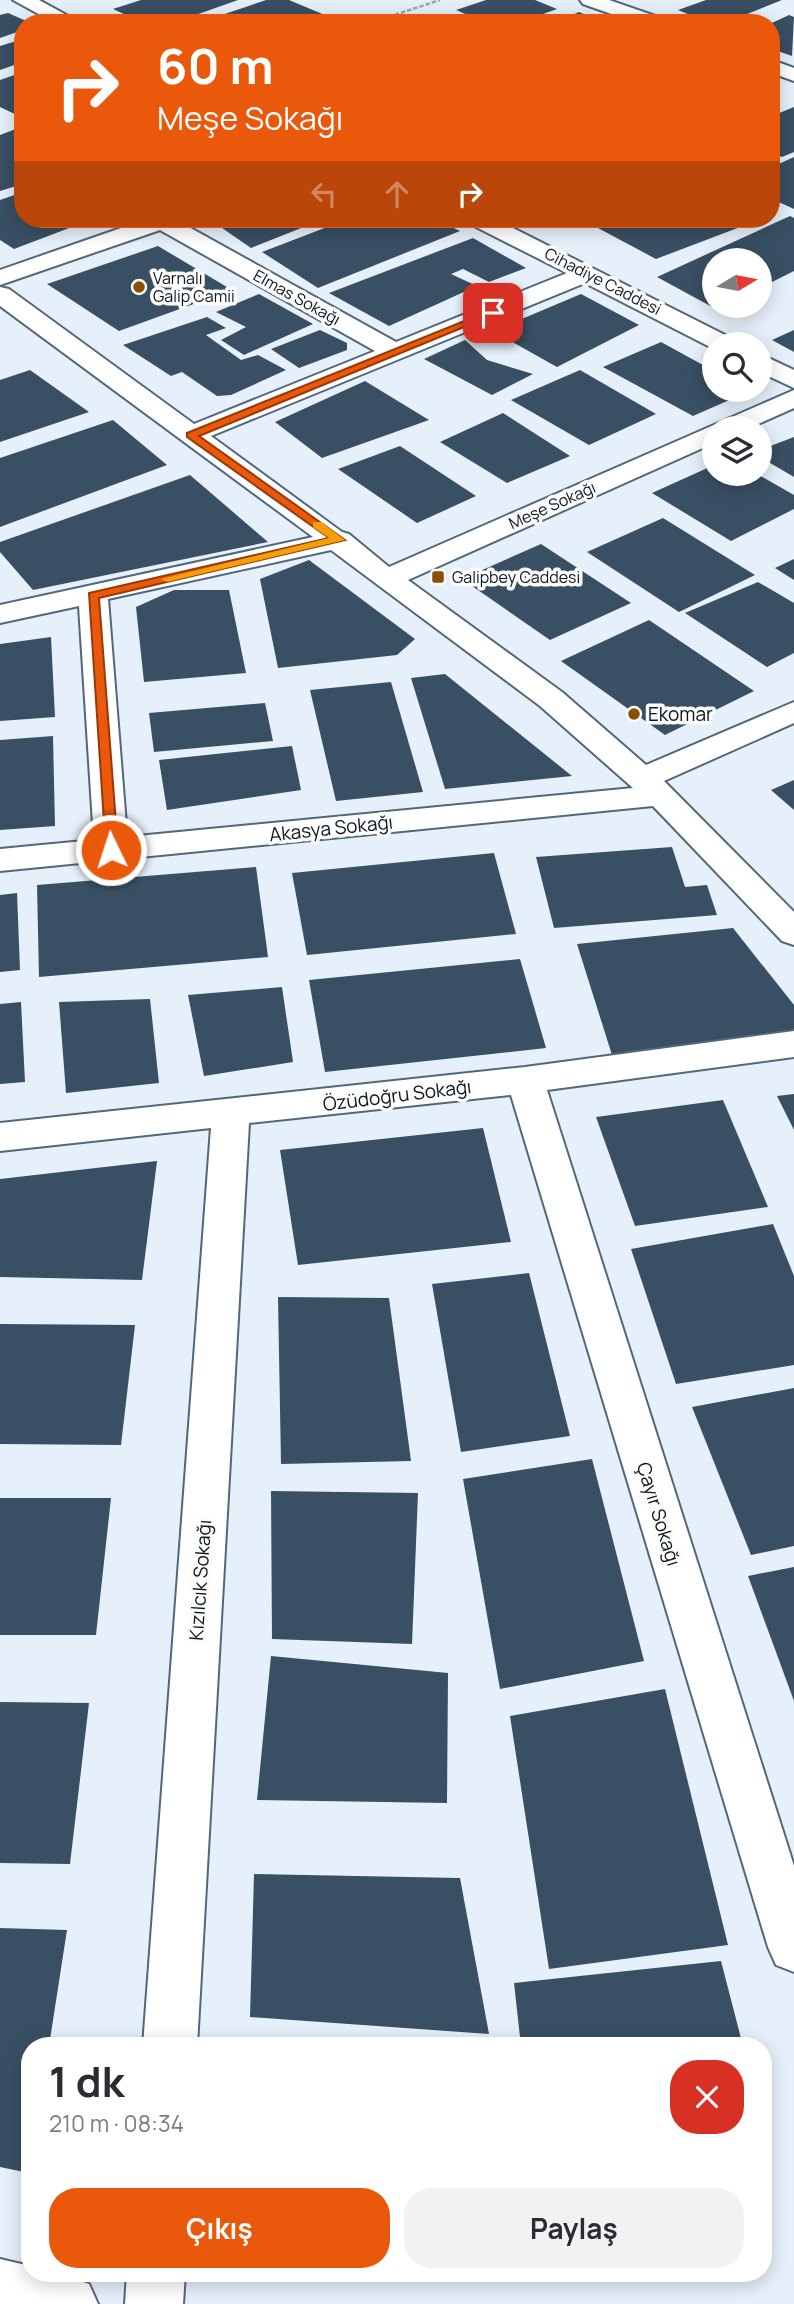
<!DOCTYPE html>
<html lang="tr">
<head>
<meta charset="utf-8">
<style>
	body { margin:0; font-family:Manrope,sans-serif; background:#f2f2f3; color:#2b2b33; height:100vh; display:flex; flex-direction:column; font-size:26px; white-space:nowrap }
	* { box-sizing:border-box; margin:0 }
	p { font-size:23px; color:#7c7c81 }
	.icon { flex:none; width:38px; height:38px; fill:none; stroke:currentColor; stroke-width:2; stroke-linecap:round; stroke-linejoin:round }
	.map { position:relative; flex:1; overflow:hidden }
	.side { position:absolute; left:21px; top:2037px; width:751px; height:245px; display:flex; flex-direction:column; background:#fff; border-radius:28px; box-shadow:0 4px 18px #0003 }
	.side>* { flex:none }
	.hud { position:absolute; left:14px; top:14px; width:766px; height:214px; border-radius:28px; box-shadow:0 4px 18px #0003; background:#ea580c; color:#fff; overflow:hidden }
	.needle { width:46px; rotate:80deg }
	.tools { position:absolute; left:702px; top:248px; display:grid; gap:14px }
	.tools a { display:grid; place-items:center; width:70px; height:70px; border-radius:50%; background:#fff; box-shadow:0 4px 18px #0003; font-size:35px }
	.pin { position:absolute; display:grid; place-items:center; width:60px; height:60px; color:#fff; margin:-30px; border-radius:14px; box-shadow:0 4px 10px #0006 }
	.me { position:absolute; width:77px; margin:-38px; rotate:356deg; stroke-linejoin:round; filter:drop-shadow(0 0 5px #0008) }
	.turn { display:flex; align-items:center; gap:24px; height:147px; padding:0 28px; font-size:32px }
	.turn .icon { width:91px; height:91px; stroke-width:2.5 }
	.turn b { display:block; font-size:49px; line-height:60px }
	.lanes { display:flex; align-items:center; height:66px; padding:0 28px; background:#0003; justify-content:center; gap:35px; direction:ltr }
	.lanes .off { opacity:.35 }
	.round { display:grid; place-items:center; flex:none; width:74px; height:74px; border-radius:28px; background:#f2f2f3 }
	.headline { display:flex; align-items:center; justify-content:space-between; height:119px; padding:0 28px }
	h1 { font-size:42px; font-weight:700; line-height:52px }
	.action { display:flex; gap:14px; margin-top:auto; padding:14px 28px }
	.action a { flex:1; height:80px; border-radius:28px; background:#ea580c; color:#fff; font-size:28px; font-weight:700; line-height:80px; text-align:center }
	.action a+a { background:#f2f2f3; color:#2b2b33 }
	.map>svg:first-child { display:block }
</style>
</head>
<body>
<div class="map">
<svg width="794" height="2304" viewBox="0 0 794 2304">
	<rect width="100%" height="100%" fill="#e6f0fa"/>
	<g fill="#394f63">
		<polygon points="141,0 238,0 173,23 143,23 113,9"/>
		<polygon points="266,0 289,0 332,18 319,23 198,23"/>
		<polygon points="486,0 535,0 557,9 518,23 486,23 456,10"/>
		<polygon points="706,0 782,0 725,23 709,23 678,10"/>
		<polygon points="579,12 606,23 559,21"/>
		<polygon points="8,13 31,23 23,23 23,30 0,38 0,15"/>
		<polygon points="426,15 444,23 407,23 407,22"/>
		<polygon points="789,15 794,17 792,56 772,49 772,23"/>
		<polygon points="23,39 23,62 0,70 0,46"/>
		<polygon points="23,72 23,118 0,107 0,80"/>
		<polygon points="794,107 794,152 782,157 772,153 772,116"/>
		<polygon points="21,127 23,184 0,191 0,135"/>
		<polygon points="794,157 794,209 772,199 772,167"/>
		<polygon points="23,192 23,219 93,219 14,249 0,240 0,200"/>
		<polygon points="790,216 794,218 794,271 760,288 760,261 714,261 714,308 657,277"/>
		<polygon points="209,219 324,219 251,248"/>
		<polygon points="348,219 435,219 460,231 318,288 262,252"/>
		<polygon points="622,219 752,219 756,221 656,259 598,228"/>
		<polygon points="473,238 526,268 489,282 463,269 451,274 477,286 389,326 329,293"/>
		<polygon points="158,246 232,290 119,331 47,284"/>
		<polygon points="259,294 313,324 244,355 221,340 246,327 216,312"/>
		<polygon points="581,294 639,325 557,367 493,331"/>
		<polygon points="207,317 226,328 206,335 241,360 258,355 286,370 231,395 217,396 182,372 171,376 123,345"/>
		<polygon points="320,330 347,343 347,350 299,368 271,349"/>
		<polygon points="794,330 794,352 772,340"/>
		<polygon points="465,340 487,360 533,374 492,395 424,359"/>
		<polygon points="661,342 714,371 714,390 752,390 693,416 603,367"/>
		<polygon points="30,370 89,412 0,442 0,380"/>
		<polygon points="580,370 656,414 589,445 511,400"/>
		<polygon points="365,381 429,420 322,458 275,422"/>
		<polygon points="503,413 570,456 507,483 440,442"/>
		<polygon points="113,420 167,465 0,527 0,458"/>
		<polygon points="794,437 794,477 760,457 760,450"/>
		<polygon points="400,446 476,496 417,523 338,469"/>
		<polygon points="714,465 714,474 757,474 794,495 794,509 731,541 652,493"/>
		<polygon points="190,475 268,542 33,590 0,552 0,542"/>
		<polygon points="663,518 755,575 679,612 587,552"/>
		<polygon points="541,544 631,603 550,640 462,579"/>
		<polygon points="794,559 794,580 775,568"/>
		<polygon points="309,560 415,639 397,655 278,668 260,579"/>
		<polygon points="758,582 794,603 794,653 767,667 685,613"/>
		<polygon points="174,590 229,590 246,673 144,682 136,607"/>
		<polygon points="649,620 754,691 665,735 561,661"/>
		<polygon points="51,637 55,717 0,721 0,644"/>
		<polygon points="445,674 572,776 445,789 411,678"/>
		<polygon points="391,682 423,792 336,801 310,690"/>
		<polygon points="265,703 273,741 154,752 149,713"/>
		<polygon points="53,736 55,826 0,830 0,740"/>
		<polygon points="292,746 301,790 167,810 159,760"/>
		<polygon points="794,780 794,810 771,790"/>
		<polygon points="672,847 685,887 707,885 717,915 554,928 536,857"/>
		<polygon points="494,853 516,934 307,955 292,873"/>
		<polygon points="256,867 268,957 39,977 37,885"/>
		<polygon points="17,893 20,970 0,972 0,895"/>
		<polygon points="733,928 794,1005 794,1033 612,1055 577,944"/>
		<polygon points="520,959 546,1048 325,1072 309,980"/>
		<polygon points="282,987 293,1062 204,1076 188,995"/>
		<polygon points="150,999 159,1083 66,1093 59,1002"/>
		<polygon points="21,1002 25,1082 0,1084 0,1004"/>
		<polygon points="794,1094 794,1130 777,1096"/>
		<polygon points="723,1100 768,1207 635,1226 596,1117"/>
		<polygon points="483,1128 511,1242 298,1265 280,1150"/>
		<polygon points="157,1161 142,1280 0,1277 0,1179"/>
		<polygon points="773,1224 794,1276 794,1365 676,1384 631,1249"/>
		<polygon points="529,1273 570,1436 461,1452 432,1284"/>
		<polygon points="278,1297 389,1298 411,1461 281,1464"/>
		<polygon points="0,1324 135,1325 121,1445 0,1444"/>
		<polygon points="794,1388 794,1546 751,1555 692,1407"/>
		<polygon points="592,1459 644,1661 500,1689 463,1479"/>
		<polygon points="271,1491 418,1493 412,1644 272,1639"/>
		<polygon points="0,1498 111,1498 96,1635 0,1635"/>
		<polygon points="794,1567 794,1701 748,1576"/>
		<polygon points="271,1656 448,1673 447,1803 257,1800"/>
		<polygon points="665,1689 728,1945 549,1969 510,1716"/>
		<polygon points="0,1702 89,1703 70,1864 0,1863"/>
		<polygon points="254,1874 460,1878 489,2034 250,2017"/>
		<polygon points="0,1928 67,1930 49,2046 30,2046 29,2173 0,2167"/>
		<polygon points="721,1961 743,2046 521,2046 514,1983"/>
	</g>
	<g fill="none" stroke-linecap="round" stroke-linejoin="round">
		<g stroke="#51687c" stroke-width="4">
			<g id="street">
				<polygon points="13,0 39,0 81,23 55,23"/>
				<polygon points="580,0 609,0 664,19 667,23 637,23 583,4"/>
				<polygon points="772,60 794,68 794,81 772,73"/>
				<path d="M147 219H179L178 221 396 342 567 273 470 224 466 219H495L735 340 738 345H714V349L585 283 211 436 342 532 349 534 389 567 794 390V408L747 429H714V443L408 580 562 692 646 765 794 702V723L664 781 794 912V945L782 941 653 806 0 871V849L94 840 79 606 0 623V605L313 537 0 306V287L9 289 194 424 375 351 160 230 0 285V270ZM331 550 540 706 633 788 127 837 108 599Z"/>
				<polygon points="760,354 794,370 794,388 760,372"/>
				<polygon points="794,1031 794,1057 547,1090 794,1866 794,1972 776,1965 768,1947 511,1095 249,1123 197,2046 143,2046 211,1128 0,1151 0,1123 525,1067"/>
				<polygon points="0,2259 30,2266 30,2273 60,2273 89,2284 98,2304 0,2304"/>
				<polygon points="127,2273 185,2273 183,2304 125,2304"/>
			</g>
		</g>
		<polyline stroke="#9ba5af" stroke-width="2.5" stroke-dasharray="4.5 2" stroke-linecap="butt" points="370,23 440,0"/>
		<use href="#street" fill="#fff" fill-rule="evenodd"/>
	</g>
	<polygon fill="#ea580c" stroke="#983908" stroke-width="2" points="489,311 498,313 199,436 345,540 99,598 118,850 111,855 106,853 89,593 329,538 187,437 187,433"/>
	<polygon fill="#f59e0b" points="313,522 321,522 345,540 167,582 161,579 329,538 313,527"/>
	<g fill="#895202" stroke="#fcfcfc" stroke-width="2.5">
		<circle cx="139" cy="287" r="7"/>
		<rect x="431" y="570" width="14" height="14" rx="3.5"/>
		<circle cx="634" cy="714" r="7"/>
	</g>
	<g text-anchor="middle" dominant-baseline="central" stroke-width="7" stroke-linejoin="round" paint-order="stroke">
		<g font-size="16" fill="#0c161e" stroke="#fcfcfc" text-anchor="start">
			<text x="153" y="278">Varnalı<tspan x="153" dy="18">Galip Camii</tspan></text>
			<text x="452" y="577">Galipbey Caddesi</text>
		</g>
		<g font-size="16" fill="#0c161e" stroke="#fcfcfc">
			<text transform="translate(603 281) rotate(27)">Cihadiye Caddesi</text>
			<text transform="translate(297 297) rotate(29)">Elmas Sokağı</text>
			<text transform="translate(552 505) rotate(-24)">Meşe Sokağı</text>
		</g>
		<g font-size="19" fill="#0c161e" stroke="#fcfcfc" text-anchor="start">
			<text x="648" y="714">Ekomar</text>
		</g>
		<g font-size="19" fill="#0c161e" stroke="#fcfcfc">
			<text transform="translate(331 828) rotate(-6)">Akasya Sokağı</text>
			<text transform="translate(397 1095) rotate(-7)">Özüdoğru Sokağı</text>
			<text transform="translate(659 1514) rotate(73)">Çayır Sokağı</text>
			<text transform="translate(200 1580) rotate(-86)">Kızılcık Sokağı</text>
		</g>
	</g>
</svg>
<div class="tools">
<a><svg class="needle" viewBox="-14 -14 28 28"><path d="M0-13l5 13h-10z" fill="#e53935"/><path d="M0 13l5-13h-10z" fill="#7c7c81"/></svg></a>
<a><svg class="icon" aria-label="search" viewBox="0 0 24 24"><circle cx="10" cy="10" r="6"/><path d="M15 15l6 6"/></svg></a>
<a><svg class="icon" aria-label="layers" viewBox="0 0 24 24"><path d="M12 4l9 5-9 5-9-5zM3 14l9 5 9-5"/></svg></a>
</div>
<div class="pin" style="left:493px;top:313px;background:#d93025"><svg class="icon" aria-label="arrive" viewBox="0 0 24 24"><path d="M6 21V4h12l-3 4 3 4H6"/></svg></div>
<svg class="me" style="left:111px;top:850px" viewBox="-20 -20 40 40"><circle r="17" fill="#ea580c" stroke="#fff" stroke-width="3"/><path d="M0-11L8 9 0 5-8 9z" fill="#fff"/></svg>
<div class="hud">
<div class="turn"><svg class="icon" aria-label="right" viewBox="0 0 24 24"><path d="M7 20v-9h11M14 6l5 5-5 5"/></svg><div><b>60 m</b>Meşe Sokağı</div></div>
<div class="lanes"><svg class="icon off" aria-label="left" viewBox="0 0 24 24"><path d="M17 20v-9H6M10 6l-5 5 5 5"/></svg><svg class="icon off" aria-label="ahead" viewBox="0 0 24 24"><path d="M12 20V5M6 11l6-6 6 6"/></svg><svg class="icon" aria-label="right" viewBox="0 0 24 24"><path d="M7 20v-9h11M14 6l5 5-5 5"/></svg></div>
</div>
<section class="side">
<div class="headline"><div><h1>1 dk</h1><p>210 m · 08:34</p></div><a class="round" style="background:#d93025;color:#fff"><svg class="icon" aria-label="close" viewBox="0 0 24 24"><path d="M6 6l12 12M18 6L6 18"/></svg></a></div>
<div class="action"><a>Çıkış</a><a>Paylaş</a></div>
</section>
</div>
</body>
</html>
